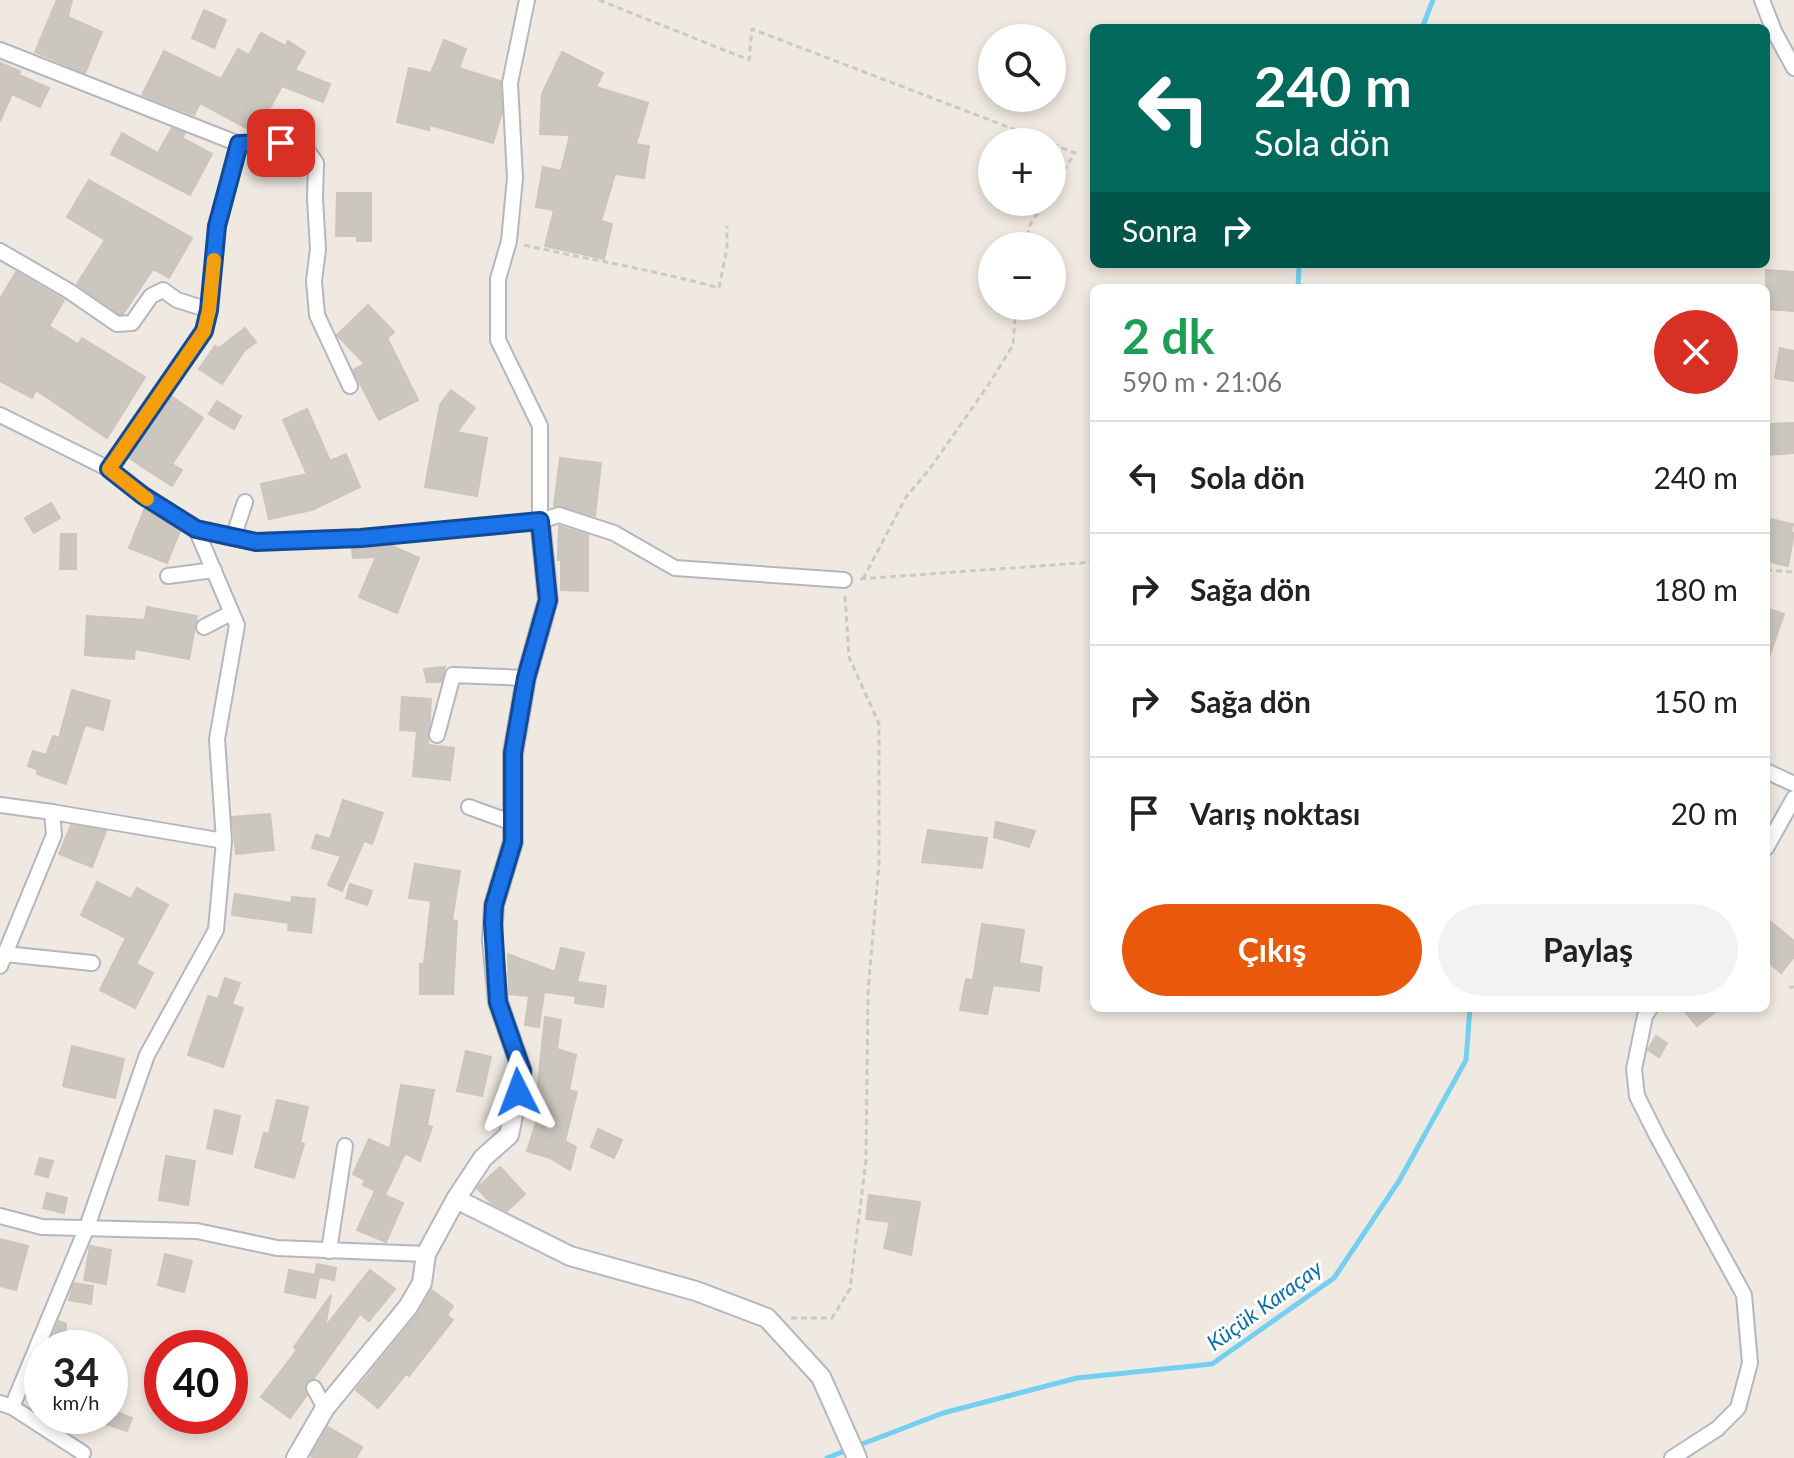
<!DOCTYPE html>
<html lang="tr">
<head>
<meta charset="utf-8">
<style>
	body { margin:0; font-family:Lato,sans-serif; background:#f2f2f2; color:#222; height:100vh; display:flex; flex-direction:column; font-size:30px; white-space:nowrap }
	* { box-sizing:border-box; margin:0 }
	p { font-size:26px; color:#767676 }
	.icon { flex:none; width:44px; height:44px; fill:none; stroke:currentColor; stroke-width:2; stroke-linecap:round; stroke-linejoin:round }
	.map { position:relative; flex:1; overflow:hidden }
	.drawer { position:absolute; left:1090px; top:284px; width:680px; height:728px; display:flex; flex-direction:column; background:#fff; border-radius:12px; box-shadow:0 4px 12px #0003 }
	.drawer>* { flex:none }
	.hud { position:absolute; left:1090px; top:24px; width:680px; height:244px; border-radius:12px; box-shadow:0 4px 12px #0003; background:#00695c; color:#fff; overflow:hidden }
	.fabs { position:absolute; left:978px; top:24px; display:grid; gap:16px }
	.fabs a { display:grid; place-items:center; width:88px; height:88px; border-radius:50%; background:#fff; box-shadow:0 4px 12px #0003; font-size:40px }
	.speed { position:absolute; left:24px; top:1330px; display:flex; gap:16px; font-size:40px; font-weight:700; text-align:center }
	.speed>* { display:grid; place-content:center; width:104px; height:104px; border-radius:50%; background:#fff; box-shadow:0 4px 12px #0003; line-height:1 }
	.speed small { font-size:20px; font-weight:400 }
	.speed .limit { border:12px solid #d22; background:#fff; color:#111 }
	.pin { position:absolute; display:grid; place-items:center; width:68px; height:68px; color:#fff; margin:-34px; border-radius:16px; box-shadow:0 4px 12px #0006 }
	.me { position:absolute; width:88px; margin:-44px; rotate:357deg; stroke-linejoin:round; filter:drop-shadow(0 0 6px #0008) }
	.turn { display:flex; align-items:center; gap:28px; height:168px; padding:0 32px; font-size:36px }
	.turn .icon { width:104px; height:104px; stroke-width:2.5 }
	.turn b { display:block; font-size:56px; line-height:68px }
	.then { display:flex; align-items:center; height:76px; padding:0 32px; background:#0003; gap:16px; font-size:30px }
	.round { display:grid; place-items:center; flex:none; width:84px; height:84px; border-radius:42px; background:#f2f2f2 }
	.headline { display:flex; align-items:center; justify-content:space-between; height:136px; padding:0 32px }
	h1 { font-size:48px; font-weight:700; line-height:60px; color:#1e9e55 }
	.button { display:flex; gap:16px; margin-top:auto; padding:16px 32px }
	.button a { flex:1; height:92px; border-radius:48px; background:#ea580c; color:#fff; font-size:32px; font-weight:700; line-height:92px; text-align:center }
	.button a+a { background:#f2f2f2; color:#222 }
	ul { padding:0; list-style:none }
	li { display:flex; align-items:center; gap:24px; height:112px; padding:0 32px; border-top:2px solid #e0e0e0 }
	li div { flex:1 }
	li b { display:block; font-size:30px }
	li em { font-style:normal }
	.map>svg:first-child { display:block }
</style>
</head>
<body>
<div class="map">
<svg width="1794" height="1458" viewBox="0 0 1794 1458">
	<rect width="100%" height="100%" fill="#efe9e1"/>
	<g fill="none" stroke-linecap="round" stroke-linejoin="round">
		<g stroke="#75cff0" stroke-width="5">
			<polyline points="1422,28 1433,0"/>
			<polyline points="1298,288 1299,264"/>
			<polyline points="857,1446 943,1413 1077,1378 1212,1364 1334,1278 1399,1181 1466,1060 1470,1008"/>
			<polyline points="827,1458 847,1450"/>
		</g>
	</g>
	<g fill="#cbc7bf" stroke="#cbc5ba" stroke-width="2">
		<polygon points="57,0 72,0 68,17 102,32 85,73 35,52"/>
		<polygon points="204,10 226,20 214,48 192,38"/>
		<polygon points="261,33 285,46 288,41 305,52 295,70 330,84 323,102 282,86 256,133 200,103 194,115 142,95 164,51 221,79 238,49 249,55"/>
		<polygon points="444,40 466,49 459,68 500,81 502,112 493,143 430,125 429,130 397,122 409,68 431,73"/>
		<polygon points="562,52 603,73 596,87 648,103 636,144 649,146 644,178 615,174 601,221 612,224 604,259 545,246 554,210 536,207 543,167 561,171 570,135 540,134 542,94"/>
		<polygon points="0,63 20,71 19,75 49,88 40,107 12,94 0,121"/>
		<polygon points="172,128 185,133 182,138 212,154 190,195 111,154 122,133 158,153"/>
		<polygon points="89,180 192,238 169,278 153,269 123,314 120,314 77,284 105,240 67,217"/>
		<polygon points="337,193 371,193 371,241 357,241 357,236 336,236"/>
		<polygon points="1766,270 1794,272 1794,311 1766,309"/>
		<polygon points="16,272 64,300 49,326 78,344 82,338 145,377 107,438 36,390 32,398 0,381 0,299"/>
		<polygon points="368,305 394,332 387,338 418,400 379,420 353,370 365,364 337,335"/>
		<polygon points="245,328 256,342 245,350 222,384 199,369 215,346 219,348"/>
		<polygon points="1780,348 1794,351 1794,381 1775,378"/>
		<polygon points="451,390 475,408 457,432 487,438 477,496 425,487 440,405"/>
		<polygon points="171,396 203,418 172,464 182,470 172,486 129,458"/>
		<polygon points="217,401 241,416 234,429 209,414"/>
		<polygon points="307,409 330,461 346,454 360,487 312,510 269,519 261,484 307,474 283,420"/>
		<polygon points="1794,423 1794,453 1766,455 1766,424"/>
		<polygon points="560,458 601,463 595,516 562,506 554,506"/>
		<polygon points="51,503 60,518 34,533 25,518"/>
		<polygon points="145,508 180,531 167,563 129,548"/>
		<polygon points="1766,518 1793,524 1791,532 1794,533 1788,566 1766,561"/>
		<polygon points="559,526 588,535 588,591 561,590 561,560 558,560"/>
		<polygon points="61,534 76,534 76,569 60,569"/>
		<polygon points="390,545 419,558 397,613 359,597 376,557 353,558 352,548"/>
		<polygon points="147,607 197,616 189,659 135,649 134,659 85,655 87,616 145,620"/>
		<polygon points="1766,608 1784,614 1768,660 1766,659"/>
		<polygon points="445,667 441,682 427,682 424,669"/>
		<polygon points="72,690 110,701 103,730 85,725 66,784 37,774 38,770 28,766 33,751 46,755 53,736 59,738"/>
		<polygon points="402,697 431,699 428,745 454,748 450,780 413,776 417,731 400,730"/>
		<polygon points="343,800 383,813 372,844 364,841 342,891 328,885 341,856 312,848 316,835 330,839"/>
		<polygon points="270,814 274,850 236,854 232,817"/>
		<polygon points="996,822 1035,831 1029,847 994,837"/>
		<polygon points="71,825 106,831 92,867 59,854"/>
		<polygon points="928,830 987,838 982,868 922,862"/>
		<polygon points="415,864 460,871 452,920 457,921 453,994 420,994 420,964 424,964 431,901 409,898"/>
		<polygon points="97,882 131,899 137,888 168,905 136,964 153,973 135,1008 100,990 126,938 81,915"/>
		<polygon points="350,884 372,891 367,905 346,898"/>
		<polygon points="235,894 291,903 292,897 315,899 311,933 288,930 289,923 232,915"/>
		<polygon points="1766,918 1794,941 1794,957 1781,973 1766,960"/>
		<polygon points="982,924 1024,930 1019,963 1042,967 1039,991 993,985 987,1014 960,1010 966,979 973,980"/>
		<polygon points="561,948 584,953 577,982 606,986 603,1007 575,1003 576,996 544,992 539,1027 525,1025 529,996 509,994 508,954 555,972"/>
		<polygon points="225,978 240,983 232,1004 243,1008 223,1067 188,1055 208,996 218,999"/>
		<polygon points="1682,1008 1720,1008 1697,1026"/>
		<polygon points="545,1017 561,1020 557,1049 576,1055 569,1090 577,1092 565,1141 576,1147 570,1170 550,1158 527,1151 539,1114 535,1113"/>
		<polygon points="1656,1036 1667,1043 1659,1057 1648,1050"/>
		<polygon points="72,1046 124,1059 115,1098 63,1086"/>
		<polygon points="466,1051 491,1057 482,1096 457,1091"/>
		<polygon points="401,1085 434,1090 427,1125 432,1127 420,1161 405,1153 385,1195 363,1185 365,1180 353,1174 369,1139 390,1149"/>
		<polygon points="277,1100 308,1107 300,1143 304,1144 294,1178 255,1167 264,1133 269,1134"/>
		<polygon points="215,1110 240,1116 232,1154 207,1148"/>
		<polygon points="598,1129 622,1140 614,1158 591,1147"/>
		<polygon points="166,1156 195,1161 188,1205 159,1200"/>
		<polygon points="40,1158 53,1161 48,1177 35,1174"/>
		<polygon points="500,1167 525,1194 507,1211 491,1203 477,1188"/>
		<polygon points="375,1191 403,1203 386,1242 357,1230"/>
		<polygon points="47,1193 67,1198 64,1213 43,1208"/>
		<polygon points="869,1195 920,1202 911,1255 884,1248 890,1222 866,1219"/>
		<polygon points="0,1239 28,1246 16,1290 0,1286"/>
		<polygon points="90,1246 111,1250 106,1284 84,1280"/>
		<polygon points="165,1254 192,1261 184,1292 158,1285"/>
		<polygon points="317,1264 336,1268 334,1280 319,1277 315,1298 285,1292 289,1270 315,1275"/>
		<polygon points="370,1270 395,1289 369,1321 360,1314 314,1378 306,1382 304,1389 307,1395 290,1418 261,1397 297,1350 294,1347 331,1295 325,1327"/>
		<polygon points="74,1283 93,1286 91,1304 69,1300"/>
		<polygon points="432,1290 453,1306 447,1315 453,1320 409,1376 406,1374 378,1408 356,1390 417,1315"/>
		<polygon points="59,1321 66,1324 66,1330 58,1348 55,1348 49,1345"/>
		<polygon points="112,1410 132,1418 127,1431 106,1424"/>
		<polygon points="328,1427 362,1447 356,1458 315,1458 311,1456"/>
	</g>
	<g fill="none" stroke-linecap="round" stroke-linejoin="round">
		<g stroke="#b4b7c1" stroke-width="18">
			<g id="minor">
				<polyline points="527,0 510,83 515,178 509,241 498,279 498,340 540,426 540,521"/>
				<polyline points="1762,0 1774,31 1794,68"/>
				<polyline points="0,50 239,144 303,144 316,163 315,199 318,249 314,281 317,315 350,386"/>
				<polyline points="0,251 69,291 117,324 132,323 151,296 163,290 177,300 209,310"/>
				<polyline points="0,415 109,469 174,517 196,529 233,538 256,542 361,538 540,521 559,515 614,533 675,568 844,580"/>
				<polyline points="109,469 204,331 209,310 217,226 239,144"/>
				<polyline points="233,538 245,502"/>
				<polyline points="168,576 214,570"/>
				<polyline points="204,627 231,613"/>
				<polyline points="437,735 453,675 526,678"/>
				<polyline points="1766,771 1794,784"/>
				<polyline points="0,805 52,812 54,835 0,966"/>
				<polyline points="469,807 513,823"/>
				<polyline points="52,812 224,841"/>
				<polyline points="1766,848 1794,798"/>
				<polyline points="5,954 92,963"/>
				<polyline points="1650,1008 1645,1016 1634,1069 1637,1096 1657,1136 1744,1295 1750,1363 1738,1408 1717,1429 1672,1458"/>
				<polyline points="0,1216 42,1227 197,1231 277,1248 426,1254"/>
				<polyline points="329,1251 345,1146"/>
				<polyline points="314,1388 325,1408"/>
				<polyline points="0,1403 12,1407 83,1453"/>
				<polyline points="12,1407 87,1227 147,1055 216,930 224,841 217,739 237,625 196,529"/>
			</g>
		</g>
		<g stroke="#b4b7c1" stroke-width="22">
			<g id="tertiary">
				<polyline points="456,1199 570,1256 696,1291 767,1318 821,1377 857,1458"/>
				<polyline points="296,1458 325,1408 408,1307 422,1283 426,1254 456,1199 483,1158 509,1135 522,1071 498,1002 492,940 494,905 513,842 513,753 526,678 548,600 540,521"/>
			</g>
		</g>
		<g stroke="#c9c9c9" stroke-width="3" stroke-dasharray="6 4" stroke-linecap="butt">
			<polyline points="599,0 749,60 752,29 1047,142"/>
			<polyline points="1052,144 1075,153 1052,189"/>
			<path d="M524 245C590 260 655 270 719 288L727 248V226"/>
			<polyline points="1025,246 1030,225 1044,202"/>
			<polyline points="1696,288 1697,285"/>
			<polyline points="1766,570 1794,572"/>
			<polyline points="860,579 1094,562"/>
			<polyline points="863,579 906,497 929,470 991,381 1013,345 1016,306"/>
			<polyline points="1789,987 1794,987"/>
			<polyline points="791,1318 832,1318 850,1289 866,1160 868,992 879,863 879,724 849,657 845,596"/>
		</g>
		<use href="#minor" stroke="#fff" stroke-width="14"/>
		<use href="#tertiary" stroke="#fff" stroke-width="18"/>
	</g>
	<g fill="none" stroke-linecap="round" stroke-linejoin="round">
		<g stroke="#114b97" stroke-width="20">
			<polyline id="route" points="281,143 239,144 217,226 209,310 204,331 109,469 142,495 196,529 256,542 361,538 540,521 548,600 526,678 513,753 513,842 494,905 493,923 498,1002 522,1071 518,1092"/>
		</g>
		<use href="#route" stroke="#1a73e8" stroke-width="14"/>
		<polyline stroke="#f59e0b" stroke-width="14" points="147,499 109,469 204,331 209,310 214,260"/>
	</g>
	<g text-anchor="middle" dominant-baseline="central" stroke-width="6" stroke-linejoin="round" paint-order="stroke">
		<g font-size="22" font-style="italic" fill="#0d6fa3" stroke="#fff">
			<text transform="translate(1264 1305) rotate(-36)">Küçük Karaçay</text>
		</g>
	</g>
</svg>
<div class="fabs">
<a><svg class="icon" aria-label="search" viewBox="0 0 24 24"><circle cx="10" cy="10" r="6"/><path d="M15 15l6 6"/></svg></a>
<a>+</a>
<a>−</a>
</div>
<div class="speed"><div>34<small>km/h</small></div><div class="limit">40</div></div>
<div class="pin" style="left:281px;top:143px;background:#d93025"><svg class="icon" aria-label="arrive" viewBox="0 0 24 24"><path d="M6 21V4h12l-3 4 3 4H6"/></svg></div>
<svg class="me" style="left:518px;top:1092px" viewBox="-20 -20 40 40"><path d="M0-17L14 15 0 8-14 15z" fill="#1a73e8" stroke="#fff" stroke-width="4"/></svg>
<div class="hud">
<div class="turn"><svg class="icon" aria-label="left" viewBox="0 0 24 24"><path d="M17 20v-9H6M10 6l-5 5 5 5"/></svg><div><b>240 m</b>Sola dön</div></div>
<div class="then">Sonra<svg class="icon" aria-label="right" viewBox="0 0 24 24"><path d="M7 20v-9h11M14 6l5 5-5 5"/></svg></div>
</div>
<section class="drawer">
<div class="headline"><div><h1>2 dk</h1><p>590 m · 21:06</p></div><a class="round" style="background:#d93025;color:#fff"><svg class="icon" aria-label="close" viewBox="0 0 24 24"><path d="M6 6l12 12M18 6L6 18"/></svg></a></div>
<ul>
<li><svg class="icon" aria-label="left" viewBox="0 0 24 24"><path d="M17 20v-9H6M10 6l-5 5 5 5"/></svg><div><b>Sola dön</b></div><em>240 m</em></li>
<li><svg class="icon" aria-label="right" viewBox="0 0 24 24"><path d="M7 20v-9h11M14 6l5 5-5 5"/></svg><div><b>Sağa dön</b></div><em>180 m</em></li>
<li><svg class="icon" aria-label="right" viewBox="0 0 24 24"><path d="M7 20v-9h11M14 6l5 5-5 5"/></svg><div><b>Sağa dön</b></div><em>150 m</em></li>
<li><svg class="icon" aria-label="arrive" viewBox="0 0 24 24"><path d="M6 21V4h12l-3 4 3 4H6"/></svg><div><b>Varış noktası</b></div><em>20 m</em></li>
</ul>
<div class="button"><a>Çıkış</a><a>Paylaş</a></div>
</section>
</div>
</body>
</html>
